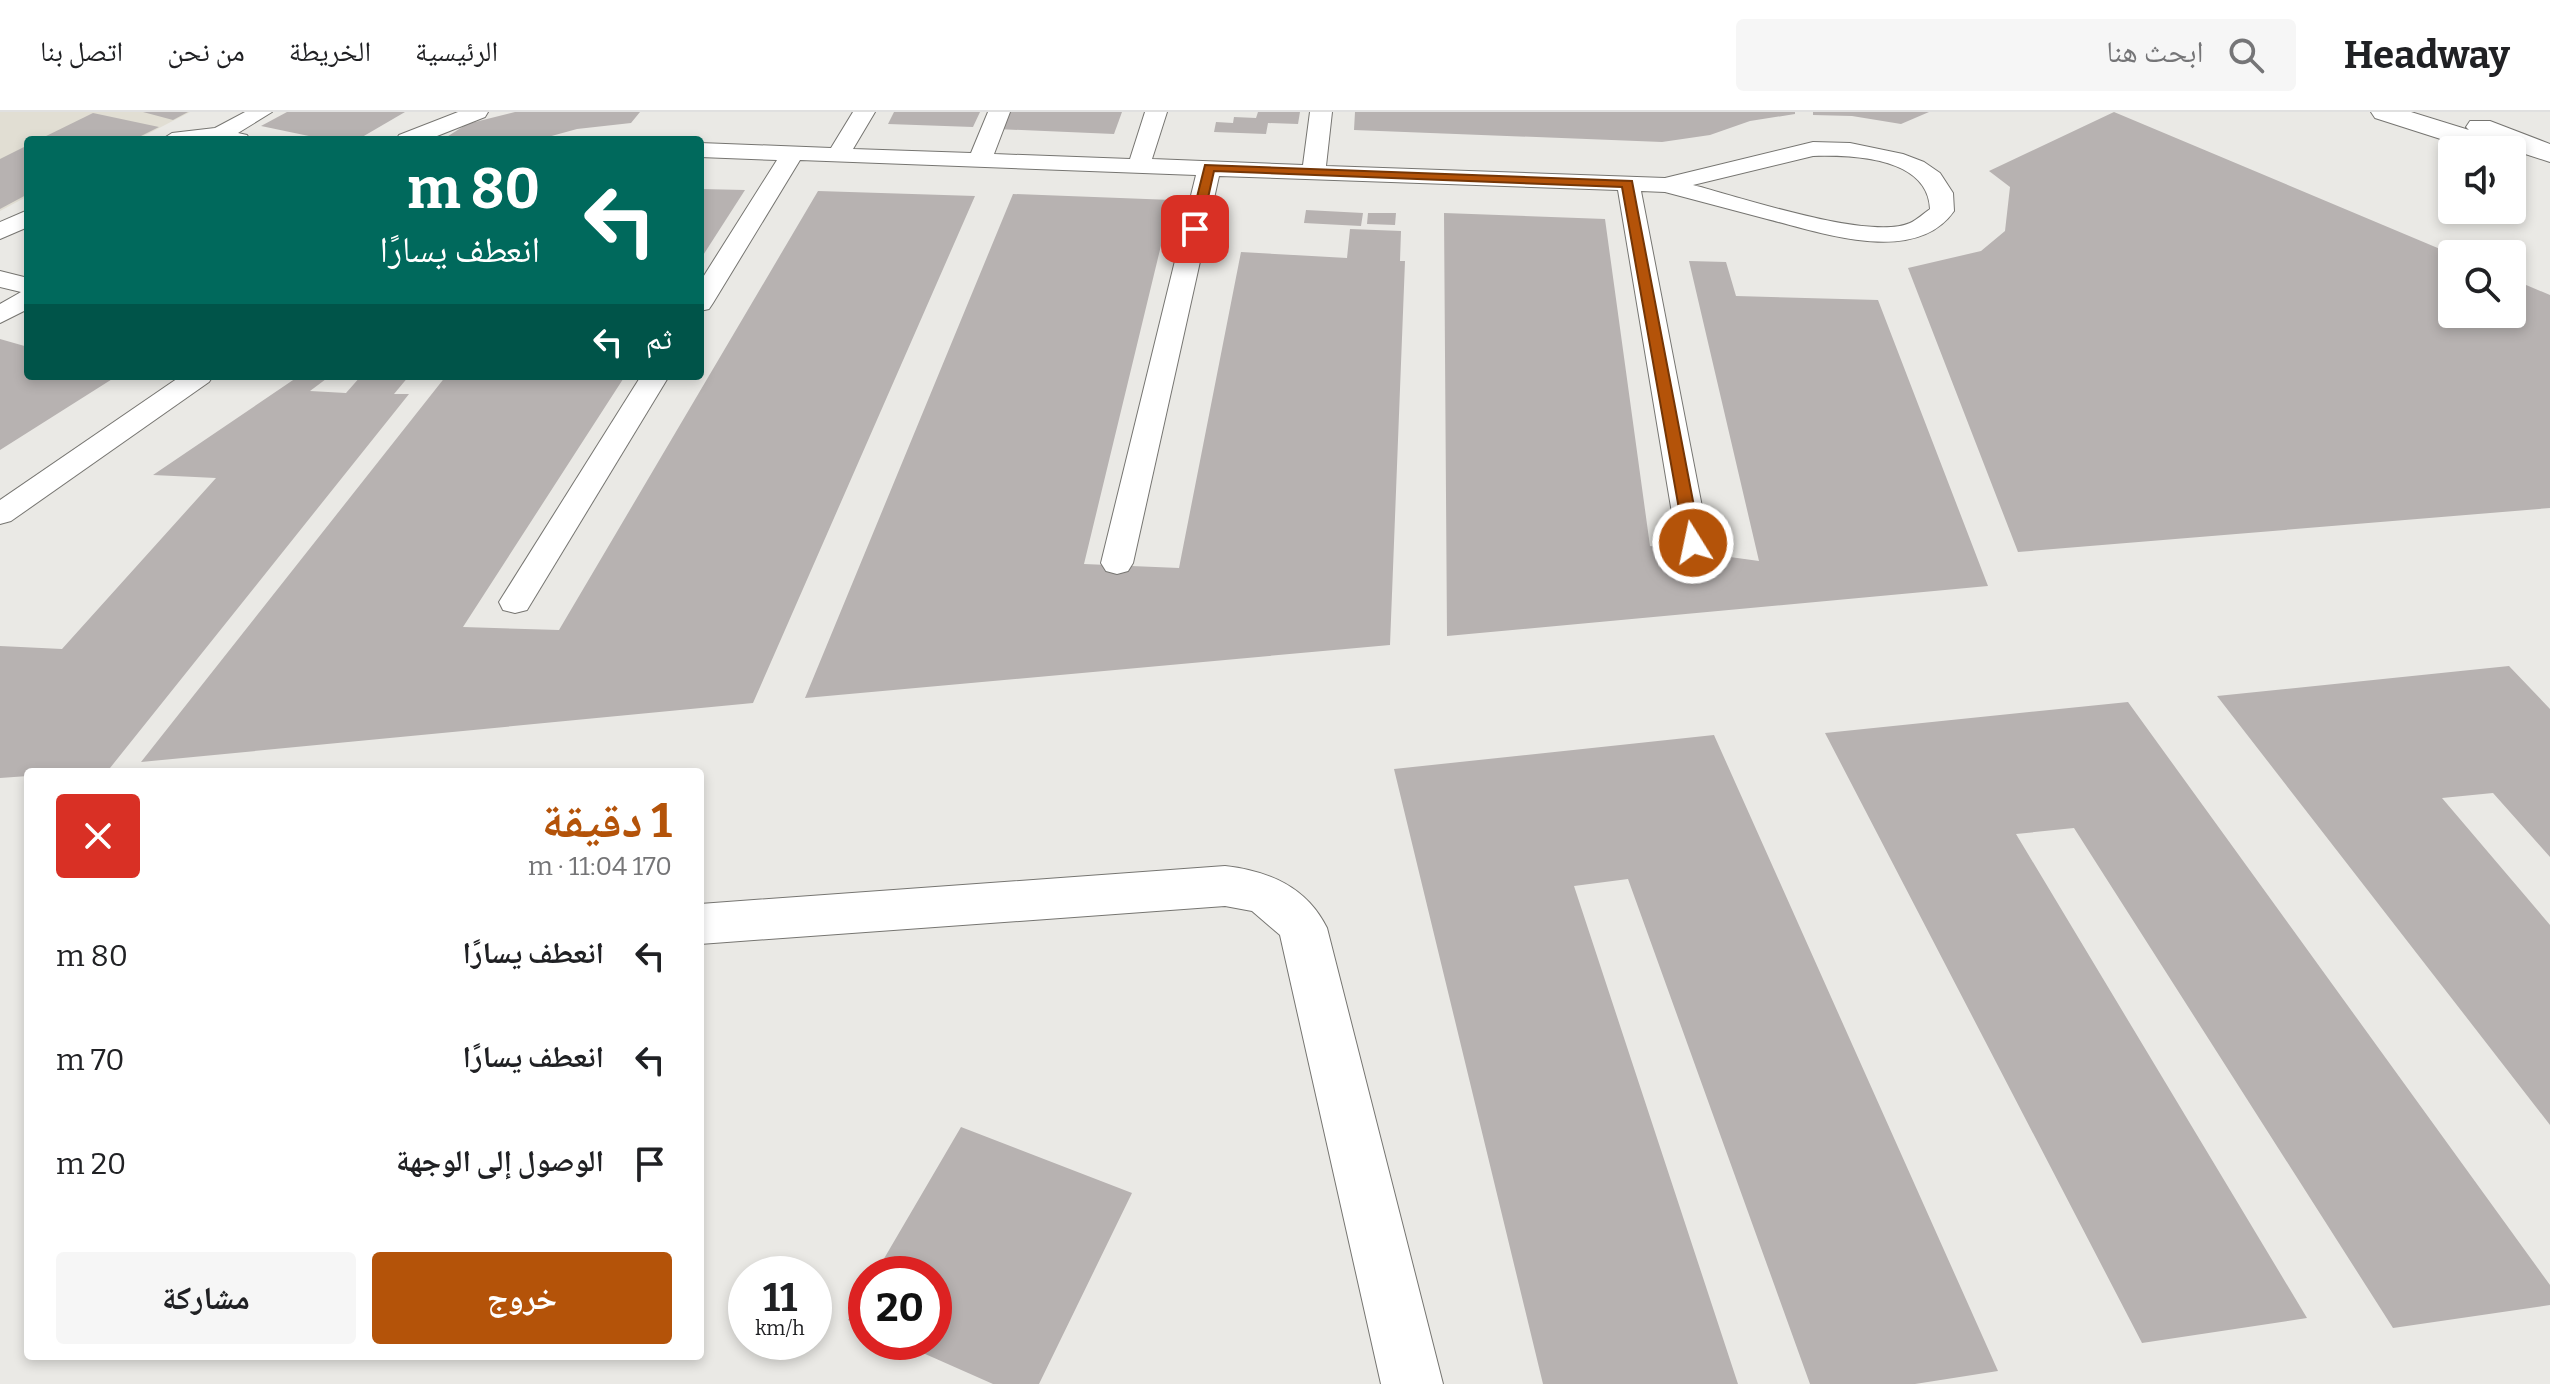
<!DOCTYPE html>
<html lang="ar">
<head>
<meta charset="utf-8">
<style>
	body { margin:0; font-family:Bitter,"Noto Naskh Arabic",serif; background:#f6f6f6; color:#202124; direction:rtl; height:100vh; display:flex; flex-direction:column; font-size:30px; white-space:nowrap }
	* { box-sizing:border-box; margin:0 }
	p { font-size:26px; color:#757577 }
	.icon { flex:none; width:44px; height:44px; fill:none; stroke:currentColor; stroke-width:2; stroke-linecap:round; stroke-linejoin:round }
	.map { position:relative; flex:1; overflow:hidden; direction:ltr }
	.sheet { position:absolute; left:24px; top:656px; width:680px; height:592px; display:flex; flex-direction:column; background:#fff; border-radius:8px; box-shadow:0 4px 12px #0003; direction:rtl }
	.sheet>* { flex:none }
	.banner { position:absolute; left:24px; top:24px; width:680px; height:244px; border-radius:8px; box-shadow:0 4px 12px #0003; direction:rtl; background:#00695c; color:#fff; overflow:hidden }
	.buttons { position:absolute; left:2438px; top:24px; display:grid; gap:16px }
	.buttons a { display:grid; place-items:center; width:88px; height:88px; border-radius:8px; background:#fff; box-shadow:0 4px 12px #0003; font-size:40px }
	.speed { position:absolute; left:728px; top:1144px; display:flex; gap:16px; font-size:40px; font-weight:700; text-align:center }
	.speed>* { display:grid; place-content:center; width:104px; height:104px; border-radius:50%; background:#fff; box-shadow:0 4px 12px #0003; line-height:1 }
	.speed small { font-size:20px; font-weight:400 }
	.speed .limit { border:12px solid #d22; background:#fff; color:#111 }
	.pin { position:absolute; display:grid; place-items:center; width:68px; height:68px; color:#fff; margin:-34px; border-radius:16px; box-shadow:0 4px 12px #0006 }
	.me { position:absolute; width:88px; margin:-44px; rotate:350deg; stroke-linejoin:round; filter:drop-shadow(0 0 6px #0008) }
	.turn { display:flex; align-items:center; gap:28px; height:168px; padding:0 32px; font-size:36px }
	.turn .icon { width:104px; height:104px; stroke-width:2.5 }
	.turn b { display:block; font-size:56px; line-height:68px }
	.then { display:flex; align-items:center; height:76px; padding:0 32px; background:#0003; gap:16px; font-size:30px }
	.round { display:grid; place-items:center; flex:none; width:84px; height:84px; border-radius:8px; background:#f6f6f6 }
	.overview { display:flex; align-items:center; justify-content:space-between; height:136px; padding:0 32px }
	h1 { font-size:48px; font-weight:700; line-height:60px; color:#b45309 }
	.action { display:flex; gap:16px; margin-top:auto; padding:16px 32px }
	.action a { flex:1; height:92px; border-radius:8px; background:#b45309; color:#fff; font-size:32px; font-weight:700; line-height:92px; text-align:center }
	.action a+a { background:#f6f6f6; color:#202124 }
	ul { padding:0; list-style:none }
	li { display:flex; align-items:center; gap:24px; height:104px; padding:0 32px }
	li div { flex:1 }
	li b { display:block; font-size:30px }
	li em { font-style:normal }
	header { display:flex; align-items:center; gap:48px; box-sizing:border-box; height:112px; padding:0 40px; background:#fff; border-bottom:2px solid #e0e0e0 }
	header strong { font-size:38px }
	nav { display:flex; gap:44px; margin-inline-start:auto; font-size:28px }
	.search { width:560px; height:72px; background:#f6f6f6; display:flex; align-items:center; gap:20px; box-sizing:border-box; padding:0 28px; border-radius:8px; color:#757577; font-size:30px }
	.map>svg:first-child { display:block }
</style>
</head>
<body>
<header>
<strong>Headway</strong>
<div class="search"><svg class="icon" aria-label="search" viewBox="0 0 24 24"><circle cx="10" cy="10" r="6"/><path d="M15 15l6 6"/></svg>ابحث هنا</div>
<nav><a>الرئيسية</a><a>الخريطة</a><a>من نحن</a><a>اتصل بنا</a></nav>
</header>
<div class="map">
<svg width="2550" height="1272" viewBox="0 0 2550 1272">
	<rect width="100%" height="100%" fill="#eae9e5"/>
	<polygon fill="#e1ded3" points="0,0 190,0 136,28 28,28 28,84 0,99"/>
	<g fill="#b7b2b1">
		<polygon points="143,0 188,0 173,8"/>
		<polygon points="287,0 405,0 357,28 328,28 261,14"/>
		<polygon points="515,0 640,0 631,11 577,17 537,28 442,28 467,12"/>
		<polygon points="894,0 980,0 973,15 888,12"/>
		<polygon points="1005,0 1122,0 1114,22 997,17"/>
		<polygon points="1258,0 1300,0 1298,12 1268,11 1266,22 1214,20 1216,10 1233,11 1234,5 1256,6"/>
		<polygon points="1355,0 1795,0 1795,2 1750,9 1710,23 1662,30 1354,18"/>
		<polygon points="1813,0 1929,0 1901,12 1852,4 1813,3"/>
		<polygon points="2114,0 2452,142 2452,202 2512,202 2512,167 2550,183 2550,396 2018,440 1908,156 1981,139 2005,119 2010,75 1989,59"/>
		<polygon points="93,1 159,15 133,28 38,28"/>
		<polygon points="28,33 28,82 0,97 0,47"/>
		<polygon points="700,77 745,78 700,148"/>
		<polygon points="818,79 975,84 753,591 141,650 446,264 625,264 463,515 559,518"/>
		<polygon points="1013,82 1172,88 1084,452 1179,456 1241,140 1347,146 1350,117 1401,119 1400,149 1405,149 1390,533 805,586"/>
		<polygon points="1306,98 1363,101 1361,114 1304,111"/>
		<polygon points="1368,101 1396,101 1395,113 1367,112"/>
		<polygon points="1444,101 1605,107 1650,434 1759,449 1689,149 1726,150 1736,184 1878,188 1988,474 1447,524"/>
		<polygon points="0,227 28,235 28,264 117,264 0,338"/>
		<polygon points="299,264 330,264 310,279 346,281 361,264 409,264 394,282 409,282 110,656 28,660 28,664 0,666 0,534 62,537 216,366 153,363"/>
		<polygon points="2509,554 2550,597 2550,745 2493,681 2442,686 2550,813 2550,1013 2217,584"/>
		<polygon points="2128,590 2550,1173 2550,1193 2393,1216 2074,716 2016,722 2307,1206 2142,1231 1825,621"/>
		<polygon points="1714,623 1998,1259 1915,1272 1810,1272 1628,767 1574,774 1738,1272 1543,1272 1394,657"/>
		<polygon points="961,1015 1132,1081 1039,1272 993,1272 898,1230 934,1230 934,1162 875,1162"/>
		<polygon points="866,1178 866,1216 848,1208"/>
	</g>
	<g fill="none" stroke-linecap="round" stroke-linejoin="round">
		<g stroke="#767571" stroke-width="2">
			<g id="service">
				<polygon points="245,0 272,0 238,21 247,23 250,28 161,28 172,21 215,16"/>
				<polygon points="458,0 488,0 485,5 427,28 396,28 399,23"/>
				<path d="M853 0H875L853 37 971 41 988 0H1010L994 42 1130 47 1145 0H1167L1152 47 1303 53 1310 0H1332L1326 54 1665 66 1813 30 1850 31 1903 42 1924 50 1940 61 1953 81 1954 99C1915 155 1819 120 1767 107 1733 98 1699 89 1665 80L1641 79 1709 431 1704 438 1693 441 1682 438 1677 431 1618 78 1219 64 1133 451 1128 459 1117 462 1106 459 1101 451 1196 63 800 48 713 191 709 197 700 199V170L777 48 700 45V31L831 36ZM1813 44C1852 43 1928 45 1930 97 1924 101 1917 108 1910 111 1869 129 1740 85 1693 73Z"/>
				<polygon points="28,98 28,115 0,127 0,110"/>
				<polygon points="0,159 28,166 28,197 0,211 0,192 21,180 0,175"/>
				<polygon points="181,264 213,264 209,270 11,409 0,412 0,388"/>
				<polygon points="641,264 669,264 527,498 515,501 503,498 499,490"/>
			</g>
		</g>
		<g stroke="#767571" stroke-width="2">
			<path id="minor" d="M1225 754C1269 759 1307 775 1327 816L1443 1272H1381L1280 823 1252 799 1225 794 700 832V792Z"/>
		</g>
		<g stroke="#767571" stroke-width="2">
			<polygon id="motorway" points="2371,0 2411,0 2469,18 2466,15 2470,9 2490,9 2550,32 2550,50 2516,39 2512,44 2512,38 2475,38 2375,6"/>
		</g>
		<use href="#service" fill="#fff" fill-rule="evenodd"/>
		<use href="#minor" fill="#fff" fill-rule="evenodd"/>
		<use href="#motorway" fill="#fff" fill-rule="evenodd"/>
	</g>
	<polygon fill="#b45309" stroke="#753606" stroke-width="2" points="1205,53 1632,69 1701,431 1699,435 1693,437 1685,431 1622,75 1214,59 1201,117 1195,120 1189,117"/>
</svg>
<div class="buttons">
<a><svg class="icon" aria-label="sound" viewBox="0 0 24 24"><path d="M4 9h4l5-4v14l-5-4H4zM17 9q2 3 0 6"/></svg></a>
<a><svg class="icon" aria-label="search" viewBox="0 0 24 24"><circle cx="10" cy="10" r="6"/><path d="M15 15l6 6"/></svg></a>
</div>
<div class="speed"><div>11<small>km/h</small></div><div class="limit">20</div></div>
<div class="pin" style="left:1195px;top:117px;background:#d93025"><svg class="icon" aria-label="arrive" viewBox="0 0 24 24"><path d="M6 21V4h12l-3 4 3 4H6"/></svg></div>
<svg class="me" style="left:1693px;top:431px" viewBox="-20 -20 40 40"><circle r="17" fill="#b45309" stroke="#fff" stroke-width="3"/><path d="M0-11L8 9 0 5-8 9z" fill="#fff"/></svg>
<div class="banner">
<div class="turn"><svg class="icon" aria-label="left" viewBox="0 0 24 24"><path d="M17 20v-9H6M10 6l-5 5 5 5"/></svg><div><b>80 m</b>انعطف يسارًا</div></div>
<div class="then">ثم<svg class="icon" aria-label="left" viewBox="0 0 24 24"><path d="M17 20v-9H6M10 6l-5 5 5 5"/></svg></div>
</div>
<section class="sheet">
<div class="overview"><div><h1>1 دقيقة</h1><p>170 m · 11:04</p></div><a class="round" style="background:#d93025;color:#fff"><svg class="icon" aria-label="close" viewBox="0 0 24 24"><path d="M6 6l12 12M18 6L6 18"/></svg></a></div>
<ul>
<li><svg class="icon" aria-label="left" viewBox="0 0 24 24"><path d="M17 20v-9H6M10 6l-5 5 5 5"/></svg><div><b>انعطف يسارًا</b></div><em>80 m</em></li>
<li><svg class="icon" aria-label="left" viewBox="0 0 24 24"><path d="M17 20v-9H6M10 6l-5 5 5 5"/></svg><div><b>انعطف يسارًا</b></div><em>70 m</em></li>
<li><svg class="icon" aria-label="arrive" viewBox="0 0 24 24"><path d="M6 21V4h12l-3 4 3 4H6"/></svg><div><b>الوصول إلى الوجهة</b></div><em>20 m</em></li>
</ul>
<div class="action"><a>خروج</a><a>مشاركة</a></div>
</section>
</div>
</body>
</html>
